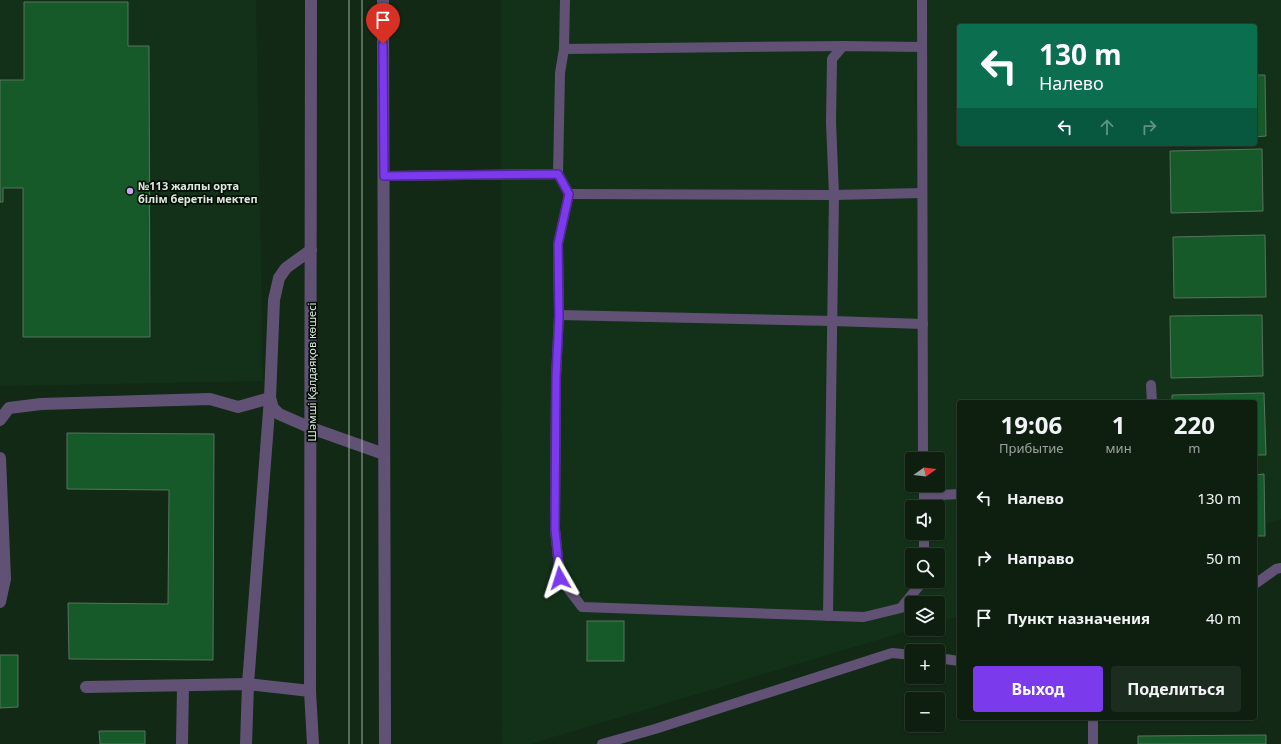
<!DOCTYPE html>
<html lang="ru">
<head>
<meta charset="utf-8">
<style>
	body { margin:0; font-family:"Noto Sans",sans-serif; background:#1c2c1e; color:#f1f3f6; height:100vh; display:flex; flex-direction:column; font-size:15px; white-space:nowrap }
	* { box-sizing:border-box; margin:0 }
	p { font-size:13px; color:#9ba29f }
	.icon { flex:none; width:22px; height:22px; fill:none; stroke:currentColor; stroke-width:2; stroke-linecap:round; stroke-linejoin:round }
	.map { position:relative; flex:1; overflow:hidden }
	.panel { position:absolute; left:957px; top:400px; width:300px; height:320px; display:flex; flex-direction:column; background:#0e1f10; border-radius:4px; box-shadow:0 1px 3px #0004,0 0 0 1px #2e3d30 }
	.panel>* { flex:none }
	.guide { position:absolute; left:957px; top:24px; width:300px; height:122px; border-radius:4px; box-shadow:0 1px 3px #0004,0 0 0 1px #2e3d30; background:#0b6e4f; color:#fff; overflow:hidden }
	.needle { width:26px; rotate:76deg }
	.tools { position:absolute; left:905px; top:452px; display:grid; gap:8px }
	.tools a { display:grid; place-items:center; width:40px; height:40px; border-radius:4px; background:#0e1f10; box-shadow:0 1px 3px #0004,0 0 0 1px #2e3d30; font-size:20px }
	.pin { position:absolute; display:grid; place-items:center; width:34px; height:34px; color:#fff; margin:-41px -17px; border-radius:50% 50% 50% 0; rotate:-45deg; box-shadow:0 0 4px #0007 }
	.pin .icon { rotate:45deg }
	.me { position:absolute; width:44px; margin:-22px; rotate:354deg; stroke-linejoin:round; filter:drop-shadow(0 0 3px #0008) }
	.turn { display:flex; align-items:center; gap:14px; height:84px; padding:0 16px; font-size:18px }
	.turn .icon { width:52px; height:52px; stroke-width:2.5 }
	.turn b { display:block; font-size:28px; line-height:34px }
	.lanes { display:flex; align-items:center; height:38px; padding:0 16px; background:#0003; justify-content:center; gap:20px; direction:ltr }
	.lanes .off { opacity:.35 }
	.eta { display:flex; justify-content:space-evenly; align-items:center; height:68px; text-align:center }
	.eta b { font-size:24px; font-weight:700; line-height:28px }
	.primary-button { display:flex; gap:8px; margin-top:auto; padding:8px 16px }
	.primary-button a { flex:1; height:46px; border-radius:4px; background:#7c3aed; color:#fff; font-size:16px; font-weight:700; line-height:46px; text-align:center }
	.primary-button a+a { background:#1c2c1e; color:#f1f3f6 }
	ul { padding:0; list-style:none }
	li { display:flex; align-items:center; gap:12px; height:60px; padding:0 16px }
	li div { flex:1 }
	li b { display:block; font-size:15px }
	li em { font-style:normal }
	.map>svg:first-child { display:block }
</style>
</head>
<body>
<div class="map">
<svg width="1281" height="744" viewBox="0 0 1281 744">
	<rect width="100%" height="100%" fill="#122916"/>
	<g fill="#133119" fill-rule="evenodd">
		<polygon points="0,0 256,0 263,381 0,386"/>
		<path d="M501 0H1281V519L1255 527V402H959V616L938 622V603H912V629H914L530 744H502ZM959 26H1255V144H959ZM912 459H938V485H912ZM912 507H938V533H912ZM912 555H938V581H912Z"/>
	</g>
	<g fill="#175a29" stroke="#59735d">
		<polygon points="24,2 128,2 128,46 149,46 150,337 23,337 23,188 3,188 3,202 0,202 0,80 24,80"/>
		<polygon points="1255,75 1265,75 1266,136 1255,137"/>
		<polygon points="1262,149 1263,211 1171,213 1170,151"/>
		<polygon points="1265,235 1266,297 1174,298 1173,237"/>
		<polygon points="1262,315 1263,376 1171,378 1170,316"/>
		<polygon points="1264,393 1266,455 1255,455 1255,402 1172,402 1172,395"/>
		<polygon points="67,433 214,434 213,660 69,659 68,603 168,604 169,490 67,489"/>
		<polygon points="1264,474 1265,536 1255,536 1255,475"/>
		<rect x="587" y="621" width="37" height="40"/>
		<polygon points="0,655 18,655 18,707 0,708"/>
		<polygon points="99,731 145,731 145,744 100,744"/>
		<polygon points="1266,735 1266,744 1138,744 1138,736"/>
	</g>
	<g fill="none" stroke-linecap="round" stroke-linejoin="round">
		<g stroke="#615275" stroke-width="10">
			<polyline points="922,0 923,459"/>
			<polyline points="564,49 565,0"/>
			<polyline points="558,174 560,73 564,49 843,46"/>
			<polyline points="384,176 558,174 569,194 558,244 559,315 556,377 555,529 560,578 582,607 864,617 901,608 923,581"/>
			<polyline points="569,194 834,195 922,193"/>
			<polyline points="559,315 833,321 923,324"/>
			<polyline points="1151,385 1152,402"/>
			<polyline points="924,485 924,507"/>
			<polyline points="924,496 959,494"/>
			<polyline points="924,533 924,555"/>
			<polyline points="1255,584 1276,569 1281,568"/>
			<polyline points="828,616 834,195 831,122 832,59 843,46 922,47"/>
			<polyline points="938,658 959,661"/>
			<polyline points="1093,718 1093,744"/>
			<polyline points="602,744 655,729 892,653 912,655"/>
		</g>
		<g stroke="#615275" stroke-width="12">
			<polyline points="311,0 310,691 313,744"/>
			<polyline points="383,0 385,744"/>
			<polyline points="311,250 286,268 279,278 274,300 270,398 273,408 279,414 311,428 384,454"/>
			<polyline points="0,420 9,408 41,404 210,399 238,407 270,398 248,684 310,691"/>
			<polyline points="0,458 5,579 0,602"/>
			<polyline points="86,687 248,684 246,744"/>
			<polyline points="182,744 183,686"/>
		</g>
		<g stroke="#9eafa0" stroke-width="1">
			<polyline points="349,744 349,0"/>
			<polyline points="362,744 362,0"/>
		</g>
	</g>
	<g fill="none" stroke-linecap="round" stroke-linejoin="round">
		<g stroke="#51269a" stroke-width="10">
			<polyline id="route" points="383,44 384,176 558,174 569,194 558,244 559,316 556,377 555,529 560,578"/>
		</g>
		<use href="#route" stroke="#7c3aed" stroke-width="7"/>
	</g>
	<circle fill="#c7a6f0" stroke="#060f07" stroke-width="1.5" cx="130" cy="191" r="4"/>
	<g text-anchor="middle" dominant-baseline="central" stroke-width="3.5" stroke-linejoin="round" paint-order="stroke">
		<g font-size="11" font-weight="bold" fill="#dbeadd" stroke="#060f07" text-anchor="start">
			<text x="138" y="185">№113 жалпы орта<tspan x="138" dy="13">білім беретін мектеп</tspan></text>
		</g>
		<g font-size="11" fill="#dbeadd" stroke="#060f07">
			<text transform="translate(311 372) rotate(-90)">Шәмші Қалдаяқов көшесі</text>
		</g>
	</g>
</svg>
<div class="tools">
<a><svg class="needle" viewBox="-14 -14 28 28"><path d="M0-13l5 13h-10z" fill="#e53935"/><path d="M0 13l5-13h-10z" fill="#9ba29f"/></svg></a>
<a><svg class="icon" aria-label="sound" viewBox="0 0 24 24"><path d="M4 9h4l5-4v14l-5-4H4zM17 9q2 3 0 6"/></svg></a>
<a><svg class="icon" aria-label="search" viewBox="0 0 24 24"><circle cx="10" cy="10" r="6"/><path d="M15 15l6 6"/></svg></a>
<a><svg class="icon" aria-label="layers" viewBox="0 0 24 24"><path d="M12 4l9 5-9 5-9-5zM3 14l9 5 9-5"/></svg></a>
<a>+</a>
<a>−</a>
</div>
<div class="pin" style="left:383px;top:44px;background:#d93025"><svg class="icon" aria-label="arrive" viewBox="0 0 24 24"><path d="M6 21V4h12l-3 4 3 4H6"/></svg></div>
<svg class="me" style="left:560px;top:578px" viewBox="-20 -20 40 40"><path d="M0-17L14 15 0 8-14 15z" fill="#7c3aed" stroke="#fff" stroke-width="4"/></svg>
<div class="guide">
<div class="turn"><svg class="icon" aria-label="left" viewBox="0 0 24 24"><path d="M17 20v-9H6M10 6l-5 5 5 5"/></svg><div><b>130 m</b>Налево</div></div>
<div class="lanes"><svg class="icon" aria-label="left" viewBox="0 0 24 24"><path d="M17 20v-9H6M10 6l-5 5 5 5"/></svg><svg class="icon off" aria-label="ahead" viewBox="0 0 24 24"><path d="M12 20V5M6 11l6-6 6 6"/></svg><svg class="icon off" aria-label="right" viewBox="0 0 24 24"><path d="M7 20v-9h11M14 6l5 5-5 5"/></svg></div>
</div>
<section class="panel">
<div class="eta">
<div><b>19:06</b><p>Прибытие</p></div>
<div><b>1</b><p>мин</p></div>
<div><b>220</b><p>m</p></div>
</div>
<ul>
<li><svg class="icon" aria-label="left" viewBox="0 0 24 24"><path d="M17 20v-9H6M10 6l-5 5 5 5"/></svg><div><b>Налево</b></div><em>130 m</em></li>
<li><svg class="icon" aria-label="right" viewBox="0 0 24 24"><path d="M7 20v-9h11M14 6l5 5-5 5"/></svg><div><b>Направо</b></div><em>50 m</em></li>
<li><svg class="icon" aria-label="arrive" viewBox="0 0 24 24"><path d="M6 21V4h12l-3 4 3 4H6"/></svg><div><b>Пункт назначения</b></div><em>40 m</em></li>
</ul>
<div class="primary-button"><a>Выход</a><a>Поделиться</a></div>
</section>
</div>
</body>
</html>
